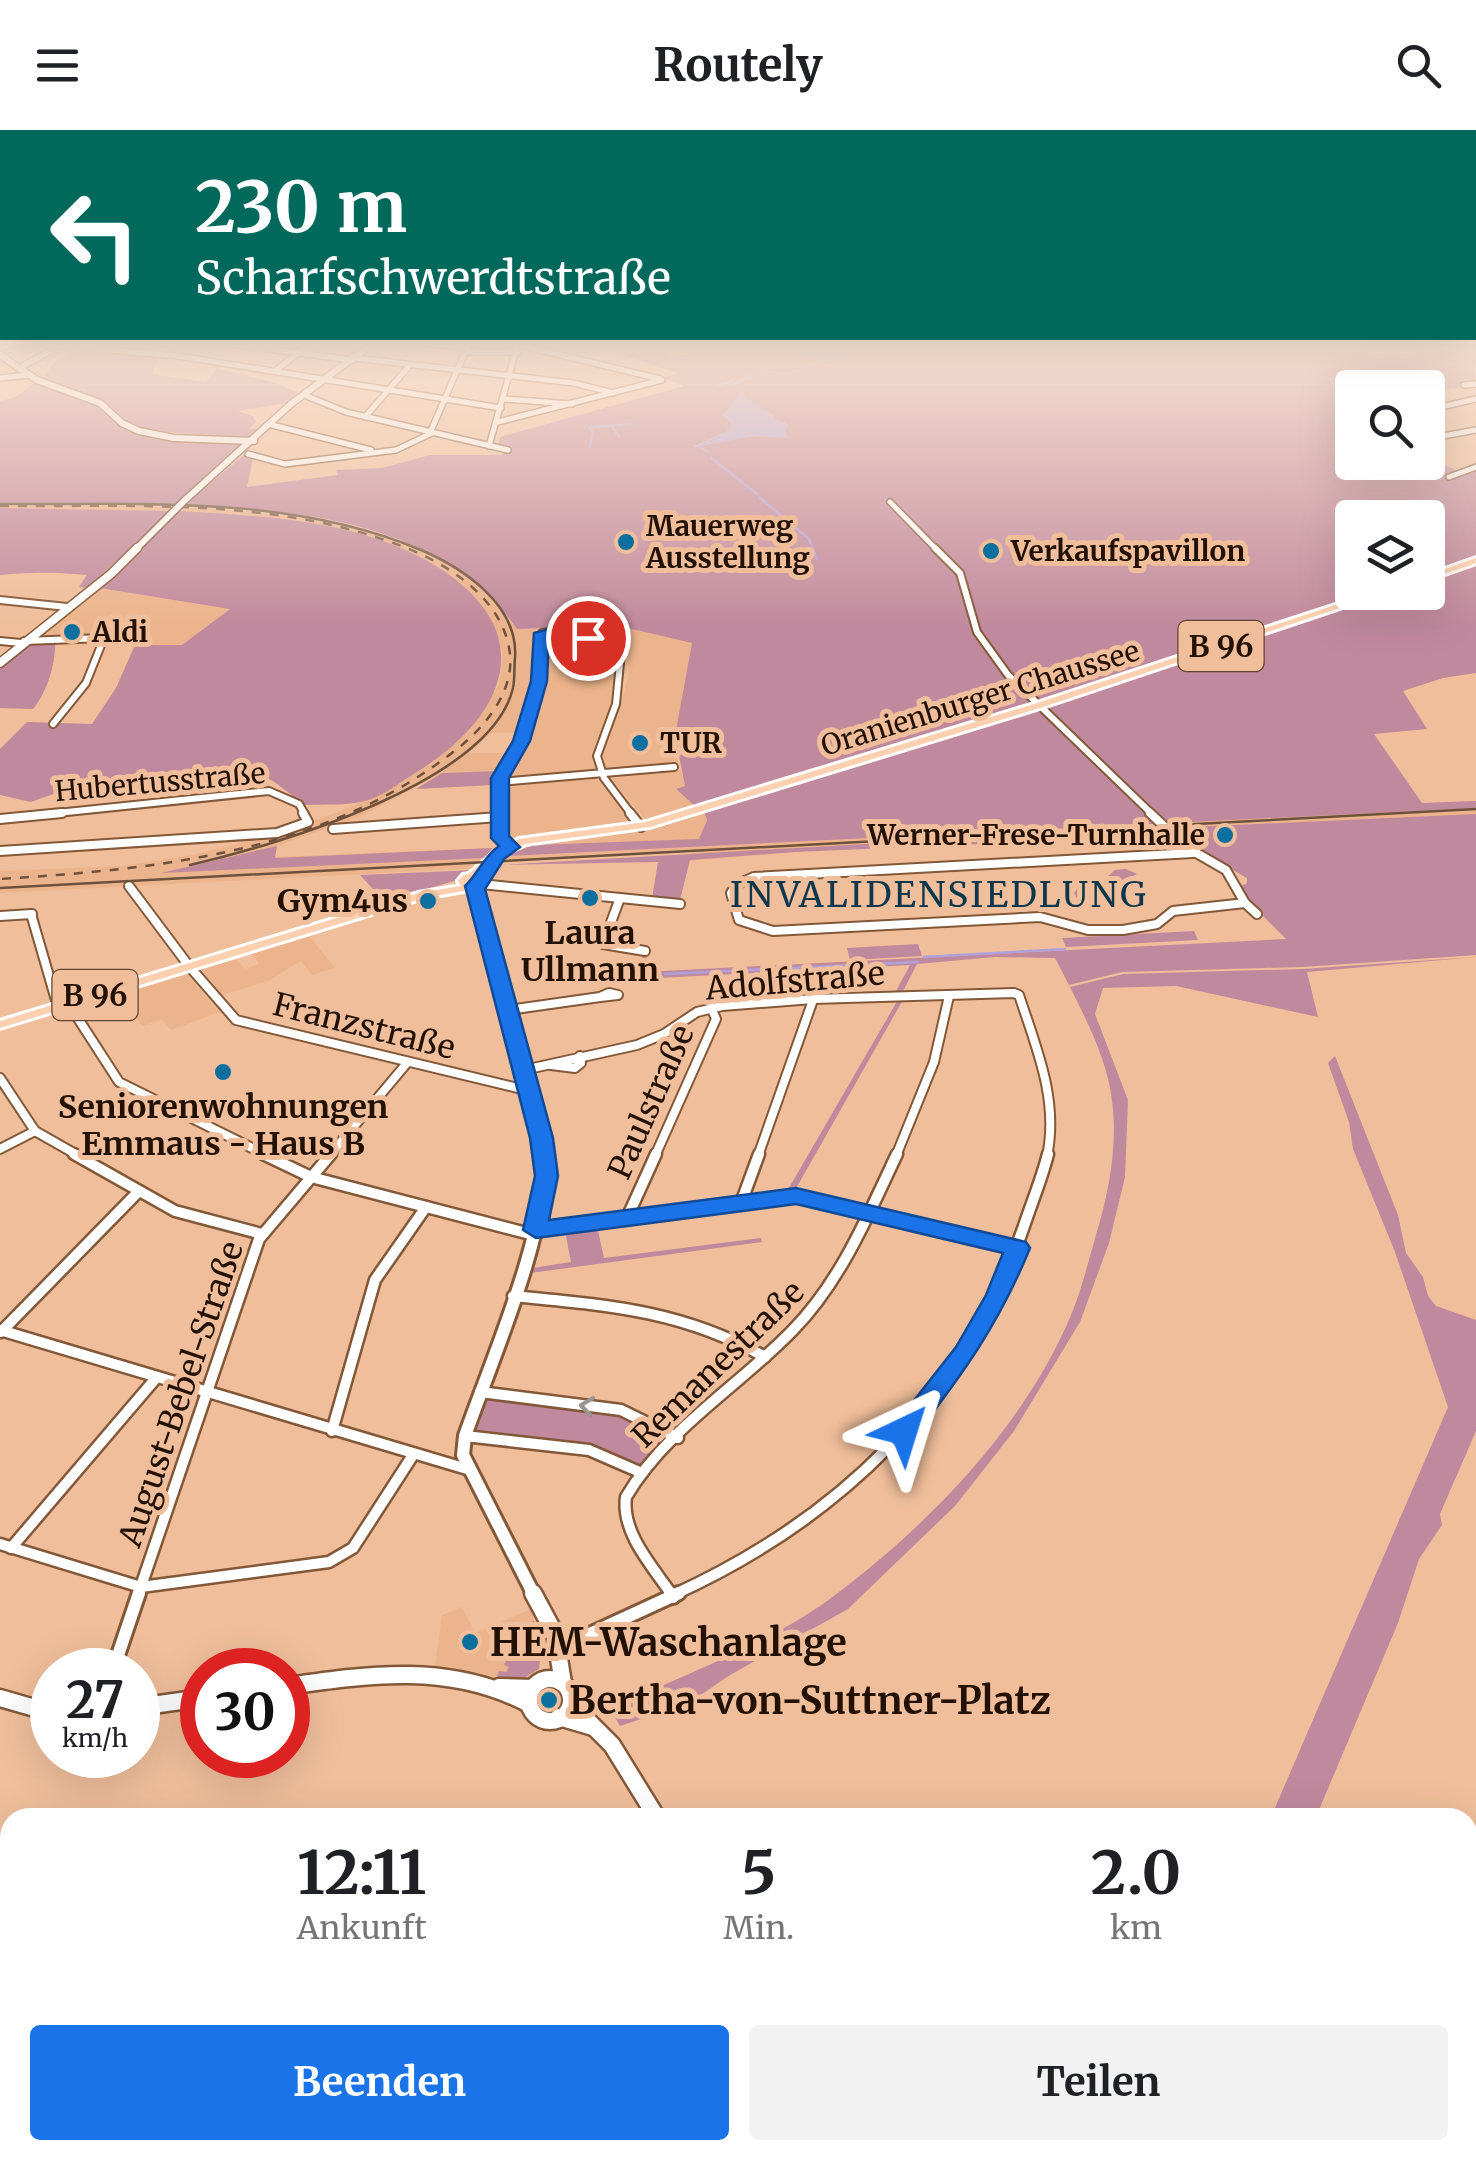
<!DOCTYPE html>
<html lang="de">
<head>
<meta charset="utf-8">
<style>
	body { margin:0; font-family:Merriweather,serif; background:#f2f2f2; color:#202124; height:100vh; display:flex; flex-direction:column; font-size:38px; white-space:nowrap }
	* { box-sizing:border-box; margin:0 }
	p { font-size:32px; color:#757577 }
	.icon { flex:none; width:55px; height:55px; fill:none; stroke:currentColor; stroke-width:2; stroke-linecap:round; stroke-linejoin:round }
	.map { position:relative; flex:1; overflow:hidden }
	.panel { position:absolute; left:0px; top:1678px; width:1478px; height:352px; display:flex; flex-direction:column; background:#fff; border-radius:30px 30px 0 0; box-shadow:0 10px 40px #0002 }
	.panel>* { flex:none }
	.hud { position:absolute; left:0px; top:0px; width:1478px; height:210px; box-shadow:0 10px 40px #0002; background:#00695c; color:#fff; overflow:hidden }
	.buttons { position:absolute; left:1335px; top:240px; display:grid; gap:20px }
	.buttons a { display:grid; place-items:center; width:110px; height:110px; border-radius:10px; background:#fff; box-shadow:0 10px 40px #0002; font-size:50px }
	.speed { position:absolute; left:30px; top:1518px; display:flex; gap:20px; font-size:50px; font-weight:700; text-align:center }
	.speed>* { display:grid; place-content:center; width:130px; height:130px; border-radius:50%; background:#fff; box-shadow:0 10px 40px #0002; line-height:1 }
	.speed small { font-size:25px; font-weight:400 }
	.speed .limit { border:15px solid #d22; background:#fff; color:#111 }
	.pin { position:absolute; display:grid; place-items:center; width:85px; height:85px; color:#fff; margin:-42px; border:5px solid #fff; border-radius:50%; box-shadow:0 2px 10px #0007 }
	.me { position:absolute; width:110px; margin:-55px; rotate:41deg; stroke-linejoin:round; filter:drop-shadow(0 0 8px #0008) }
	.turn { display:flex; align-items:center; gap:35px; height:210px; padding:0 30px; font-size:45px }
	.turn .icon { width:130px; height:130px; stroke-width:2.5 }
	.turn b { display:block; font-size:70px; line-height:85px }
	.eta { display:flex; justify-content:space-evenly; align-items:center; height:170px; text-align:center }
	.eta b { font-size:60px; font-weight:700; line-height:70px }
	.button { display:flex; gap:20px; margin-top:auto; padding:20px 30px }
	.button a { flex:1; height:115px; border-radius:10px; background:#1a73e8; color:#fff; font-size:40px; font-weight:700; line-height:115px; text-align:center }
	.button a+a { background:#f2f2f2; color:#202124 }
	header { display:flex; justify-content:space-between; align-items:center; height:130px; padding:0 30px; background:#fff; font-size:45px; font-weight:700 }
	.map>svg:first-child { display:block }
</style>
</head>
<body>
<header><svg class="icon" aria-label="menu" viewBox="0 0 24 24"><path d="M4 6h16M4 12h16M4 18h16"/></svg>Routely<svg class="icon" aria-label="search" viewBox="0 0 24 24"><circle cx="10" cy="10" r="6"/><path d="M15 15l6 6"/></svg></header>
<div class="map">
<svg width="1476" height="2029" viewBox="0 0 1476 2029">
	<rect width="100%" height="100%" fill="#f0be9b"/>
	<g fill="#ecb48c">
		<polygon points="0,373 208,377 336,392 416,416 443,429 481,456 517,499 536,499 538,506 536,546 519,603 491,603 469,623 510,623 497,640 442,643 362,686 277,716 274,727 492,718 490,723 477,738 0,763 0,741 121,736 193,725 289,701 365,671 431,634 471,599 499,555 503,522 480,473 466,459 428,432 384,412 327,397 241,384 0,378"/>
		<polygon points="99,458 231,478 182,515 135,515 138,508 127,506 33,510"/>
		<polygon points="619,496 693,513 675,606 678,634 606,640 603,624 621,574 629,542 628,527 616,515 567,498"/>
		<polygon points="566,503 608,517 618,526 612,574 591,624 596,641 509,649 505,644 523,616 544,543 545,504"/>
		<polygon points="237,635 234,661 172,668 176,645"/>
		<polygon points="667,640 681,640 685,657 676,660 696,677 646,690 611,649"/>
		<polygon points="594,647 610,662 629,689 628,695 507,708 505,656"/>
		<polygon points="1476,671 1476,690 1177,705 1155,684"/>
		<polygon points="704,682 707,689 700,707 1147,685 1169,706 807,721 689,731 692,722 501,732 507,726 639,713 533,715 637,702"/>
		<polygon points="309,806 335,838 312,845 301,831 268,851 222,865 201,839 236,829 245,839 259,834 252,823"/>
		<polygon points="185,842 219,882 171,900 162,889 143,896 117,863"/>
		<polygon points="462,1477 475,1503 531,1479 543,1524 536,1543 516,1550 435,1536 442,1485"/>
	</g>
	<g fill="#c1899d" fill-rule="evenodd">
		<path d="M567 213H639L674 227 736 213H1476L1475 252 1428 265V258H1352V332H1428V328L1465 344 1476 340V543L1443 548 1403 561 1427 599 1374 604 1422 673 1476 671V678L507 726 533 715 699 709 707 690 702 676 696 677 676 659 685 656 675 606 692 513 619 496 517 499C443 393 302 379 183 376L244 325 253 328 247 357 338 345 336 340 382 338 430 325H501L511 319 498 315 500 307 684 256 662 248 677 244 674 242 617 223ZM743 262 747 270 773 285 774 290 786 293 784 302 789 308 752 306 692 317 730 300 732 293 723 285ZM1352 388H1428V462H1352Z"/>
		<polygon points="72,222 159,225 152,244 206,252 217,238 279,254 300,264 289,273 238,281 253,286 256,292 249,299 263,299 254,308 152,301 132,295 104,271 41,250 55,232"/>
		<polygon points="34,253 95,273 122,297 144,304 245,313 175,376 0,373 0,272 17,266"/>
		<path d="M0 378 170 381 87 458 79 457 87 445C53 442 32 442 0 445Z"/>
		<path d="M177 381C267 386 372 390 448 444 545 513 495 596 412 645 398 654 381 667 365 671 347 676 323 674 305 675L273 651 237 635 73 657 31 672 0 665V619L27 592 92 594 116 558 135 515H182L230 479 100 458Z"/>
		<path d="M55 511C56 530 49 559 33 579L0 578V539L27 512Z"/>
		<polygon points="497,641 494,655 416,659 442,643"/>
		<polygon points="1476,684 1476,825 1302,837 1122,842 1069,855 1055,828 995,827 917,834 902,863 895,863 910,835 659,848 636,838 644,825 647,825 644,838 663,841 1286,809 1254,777 1241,756 1247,753 1247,748 1191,716 1170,698"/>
		<polygon points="1160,697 1169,706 795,722 690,730 680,770 652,768 658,732 501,735"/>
		<polygon points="277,716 275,728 492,718 485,728 161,743"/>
		<polygon points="1126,739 1137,744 1127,749 1122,771 1078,770 1074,763 1077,759 1112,757 1116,750 1105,749 1115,740"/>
		<polygon points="476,740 457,750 385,772 360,745"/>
		<polygon points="1194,801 1198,810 1066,817 1062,808"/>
		<polygon points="918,814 922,826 850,830 847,818"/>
		<path d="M1476 827 1307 842 1318 887 1176 856 1103 858 1095 884 1128 970 1125 1047 1109 1113 1080 1192 1014 1301 955 1376 848 1479 730 1545 689 1573 620 1596 610 1579C679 1547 766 1515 827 1471 925 1399 1024 1298 1071 1185 1082 1159 1088 1132 1096 1105 1109 1062 1118 1015 1112 971 1108 932 1087 891 1070 857L1123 844 1303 839Z"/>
		<polygon points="899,868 904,868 794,1062 786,1063"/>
		<polygon points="1335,926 1398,1085 1406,1123 1423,1147 1428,1166 1436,1176 1476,1190 1476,1301 1440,1384 1442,1395 1419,1429 1398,1493 1316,1687 1271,1687 1448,1277 1395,1122 1353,1019 1349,992 1328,933"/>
		<polygon points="597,1096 604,1128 761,1108 762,1112 530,1143 532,1138 571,1132 565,1101"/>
		<path d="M488 1265 619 1282 671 1308 640 1336C591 1308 531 1310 475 1305Z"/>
		<polygon points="534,1491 542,1514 539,1539 520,1550 497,1547 499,1541 506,1542 509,1537 504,1535 517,1507 510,1505 511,1501 517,1498 524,1510 537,1503 531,1492"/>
	</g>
	<polygon fill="#b0a0dc" points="742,261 748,270 773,285 775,290 788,294 785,302 789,308 752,306 692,318 730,300 732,293 723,285"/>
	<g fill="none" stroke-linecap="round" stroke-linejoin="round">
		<g stroke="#b0a0dc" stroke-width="2.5">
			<polyline points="768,213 782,219"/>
			<polyline points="783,220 831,228"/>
			<polyline points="733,254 764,241 786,244 880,213"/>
			<polyline points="718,256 732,251"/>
			<polyline points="590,297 632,294"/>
			<polyline points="613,297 619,307"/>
			<polyline points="589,298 593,303 590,317"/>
			<polyline points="701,318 707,321"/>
			<polyline points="711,328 757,364"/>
			<polyline points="760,368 809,409 817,429"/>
			<polyline points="924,827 1065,819"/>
			<polyline points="665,844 918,832"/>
		</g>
		<g stroke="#835838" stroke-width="8">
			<g id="street-far4">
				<polyline points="26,213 179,226 501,278"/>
				<polyline points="223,213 352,230"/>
				<polyline points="426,213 467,218"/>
				<polyline points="511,213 660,249"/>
				<polyline points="0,218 14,213"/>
				<polyline points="466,222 518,222"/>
				<polyline points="354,228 574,253 613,263"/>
				<polyline points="19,238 54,219"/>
				<polyline points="275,241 311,213"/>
				<polyline points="0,248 29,245"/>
				<polyline points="1464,255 1476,254"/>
				<polyline points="304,265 346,282 508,320"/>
				<polyline points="504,269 572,274"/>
				<polyline points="1428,280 1476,269"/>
				<polyline points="365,287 410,235"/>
				<polyline points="498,292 662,250"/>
				<polyline points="272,295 371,320"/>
				<polyline points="430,303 469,213"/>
				<polyline points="1443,306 1476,300"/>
				<polyline points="489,316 518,213"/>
				<polyline points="248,324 285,334 396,320 432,303"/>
				<polyline points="1449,347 1476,337"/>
				<polyline points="890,372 937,420"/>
			</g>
		</g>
		<g stroke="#835838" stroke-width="10">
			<g id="street-far3">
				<polyline points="935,418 960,443 977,502 1008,545 1153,685"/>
				<polyline points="0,470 67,477"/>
				<polyline points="0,511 21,513"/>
				<polyline points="24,511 104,508 86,553 53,594"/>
				<polyline points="500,652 674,637"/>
				<polyline points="38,685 269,661 299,674 305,685"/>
				<path d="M500 685V647L520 614 539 551 542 503C569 496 598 508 621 523L616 574 597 626 604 648 632 685"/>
			</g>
		</g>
		<g stroke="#835838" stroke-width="12">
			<g id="street-far2">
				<polyline points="500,683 500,708 511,717"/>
				<polyline points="630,683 641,697"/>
				<polyline points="1150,683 1186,717 1226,740 1245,773 1257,784"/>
				<polyline points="0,689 62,683"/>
				<polyline points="333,699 499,687"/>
				<polyline points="0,721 277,703 308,692 303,683"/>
				<polyline points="1193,723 754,747 736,755 731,763 739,790 773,801 1040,787 1088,800 1123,800 1157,794 1173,781 1245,773"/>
				<polyline points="481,754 680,774"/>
				<polyline points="129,756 189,836 236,890 530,961"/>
				<polyline points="620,768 603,814 645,821"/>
				<polyline points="31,784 58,877"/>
				<polyline points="0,786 32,784"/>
				<polygon points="609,863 618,865 600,867"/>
				<polyline points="68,873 119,952 268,1026"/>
				<polyline points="508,880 600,867"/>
				<polyline points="551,935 575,938 581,933 580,926"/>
				<path d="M524 940 637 915 664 904 697 882 722 876 813 869 1014 863 1019 865C1036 917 1059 970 1047 1026"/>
				<polyline points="0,948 35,1001 79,1026"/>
				<polyline points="0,1019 35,1001"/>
				<polyline points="329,1026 407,933"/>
				<polyline points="655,1026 716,889 711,877"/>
				<polyline points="758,1026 813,870"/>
				<polyline points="896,1026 934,932 949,866"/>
			</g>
		</g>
		<g stroke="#835838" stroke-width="15">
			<g id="street-far1">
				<polyline points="74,1024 175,1081 262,1104"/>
				<polyline points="263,1024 311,1047 534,1105"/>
				<polyline points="741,1073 759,1024"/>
				<polyline points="627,1088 656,1024"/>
				<polyline points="536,1100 796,1066 1017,1118"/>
				<path d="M513 1166C606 1175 682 1180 765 1227"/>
				<polyline points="0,1200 467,1339"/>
				<polyline points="1,1202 139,1061"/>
				<polyline points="480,1262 621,1280 678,1308"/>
				<polyline points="332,1301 375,1150 426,1077"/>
				<polyline points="465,1306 589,1320 642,1343"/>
				<polyline points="0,1414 141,1457 329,1432 353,1418 413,1325"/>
				<polyline points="11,1418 157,1247"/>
				<polyline points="138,1465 259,1109 331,1024"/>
				<path d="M672 1465C653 1437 621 1403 626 1367 666 1299 739 1256 793 1200 841 1151 868 1085 897 1024"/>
				<path d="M673 1465C838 1390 964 1270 1024 1096 1032 1072 1042 1048 1048 1024"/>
			</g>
		</g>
		<g stroke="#835838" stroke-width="18">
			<g id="street">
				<polyline points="670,1463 673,1467"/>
				<polyline points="557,1514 590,1504 679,1463"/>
				<polyline points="113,1540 139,1463"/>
			</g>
		</g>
		<g stroke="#835838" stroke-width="9">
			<g id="secondary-far4">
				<polyline points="0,225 37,250 100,273 122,293 139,301 174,308 254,311"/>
				<polyline points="184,371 291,274 373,213"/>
				<polyline points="135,420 170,385"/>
			</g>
		</g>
		<g stroke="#835838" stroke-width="11">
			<polyline id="secondary-far3" points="0,533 111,444 137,418"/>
		</g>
		<g stroke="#835838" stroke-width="15">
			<polyline id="secondary-far2" points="474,757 536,983 543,1026"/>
		</g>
		<g stroke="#835838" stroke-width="18">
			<path id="secondary-far1" d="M534 1465 463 1325 465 1306C489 1236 553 1092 542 1024"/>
		</g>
		<g stroke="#835838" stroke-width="21">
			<g id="secondary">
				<polyline points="533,1463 555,1504 563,1553"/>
				<circle cx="550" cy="1570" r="21"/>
				<path d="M288 1556C371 1544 450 1533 527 1573"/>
				<polyline points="499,1557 533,1558"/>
				<polyline points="0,1568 52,1583"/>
				<polyline points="571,1574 612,1615 657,1688"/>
				<polyline points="138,1577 202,1568"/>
				<polyline points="559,1587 593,1597"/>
				<polyline points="839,2020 844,2029"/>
			</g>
		</g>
		<g stroke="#fff" stroke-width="6">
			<g id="primary">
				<polygon points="1476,428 1476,433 1428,450 1428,445"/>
				<polygon points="1375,462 1388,462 1040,578 650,697 525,714 505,724 479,746 488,750 481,758 424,768 0,898 0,891 418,763 461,756 458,751 463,745 469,744 497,720 519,709 646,692 1034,574"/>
			</g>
		</g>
		<use href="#street-far4" stroke="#fff" stroke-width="5"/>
		<use href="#street-far3" stroke="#fff" stroke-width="6"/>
		<use href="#street-far2" stroke="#fff" stroke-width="8"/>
		<use href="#street-far1" stroke="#fff" stroke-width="10"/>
		<use href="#street" stroke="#fff" stroke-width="12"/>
		<use href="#secondary-far4" stroke="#fff" stroke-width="6"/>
		<use href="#secondary-far3" stroke="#fff" stroke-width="8"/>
		<use href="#secondary-far2" stroke="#fff" stroke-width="10"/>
		<use href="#secondary-far1" stroke="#fff" stroke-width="12"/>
		<use href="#secondary" stroke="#fff" stroke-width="16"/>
		<use href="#primary" fill="#fed0af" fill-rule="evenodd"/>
		<g stroke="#6e513c" stroke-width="2.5">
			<path d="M0 374C140 375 289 364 421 420 463 438 519 475 515 528 514 537 515 548 513 558 491 653 273 716 190 735"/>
			<polyline points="0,758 1476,679"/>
		</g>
		<path stroke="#6e513c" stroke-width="2.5" stroke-dasharray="9 9" stroke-linecap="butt" d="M0 376C135 377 276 367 404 417 450 435 504 470 510 524 514 562 485 597 457 619 328 722 160 739 0 749"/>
		<g stroke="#835838" stroke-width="9" stroke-linecap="butt">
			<polyline id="secondary-bridge" points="170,385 184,371"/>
		</g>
		<use href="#secondary-bridge" stroke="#fff" stroke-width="6"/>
	</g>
	<defs><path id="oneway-chevron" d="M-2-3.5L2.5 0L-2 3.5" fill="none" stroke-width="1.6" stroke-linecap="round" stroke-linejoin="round" transform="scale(2.5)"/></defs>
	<use stroke="#9c948e" href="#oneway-chevron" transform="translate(587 1276) rotate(-173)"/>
	<linearGradient id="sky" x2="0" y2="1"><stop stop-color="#91ace3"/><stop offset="0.43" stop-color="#f8e2d2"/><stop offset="1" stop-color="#f8e2d2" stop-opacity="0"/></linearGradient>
	<rect width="1476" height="497" fill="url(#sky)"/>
	<path fill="#1a73e8" stroke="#114b97" stroke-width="2.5" d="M564 495 596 508 588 513 563 504 549 506 547 551 530 611 509 648V706L520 717 504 729 485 759 553 1008 558 1046 549 1090 796 1058 1026 1112 1030 1118C999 1194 963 1244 913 1308L904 1311 894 1308 890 1301 956 1217 986 1165 1003 1123 796 1074 536 1108 523 1100 535 1046 530 1008 465 756C477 745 484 726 499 716L491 708V648L513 611 531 551 534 503Z"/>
	<g fill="#0c6f9d" stroke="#f0be9b" stroke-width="4">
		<circle cx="626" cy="412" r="10"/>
		<circle cx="991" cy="421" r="10"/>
		<circle cx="72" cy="502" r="10"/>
		<circle cx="640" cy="613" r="10"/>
		<circle cx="1225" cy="705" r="10"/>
		<circle cx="590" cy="768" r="10"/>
		<circle cx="428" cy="771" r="10"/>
		<circle cx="223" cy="942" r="10"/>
		<circle cx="470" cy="1512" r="10"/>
		<circle cx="549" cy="1570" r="10"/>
	</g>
	<g text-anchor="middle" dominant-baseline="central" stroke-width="10" stroke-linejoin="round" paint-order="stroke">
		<g font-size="28" font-weight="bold" fill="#221104" stroke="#f0be9b" text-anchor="start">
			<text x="646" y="396">Mauerweg<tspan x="646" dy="32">Ausstellung</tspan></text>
			<text x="1011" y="421">Verkaufspavillon</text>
			<text x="92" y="502">Aldi</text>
			<text x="660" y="613">TUR</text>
			<text x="1205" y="705" text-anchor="end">Werner-Frese-Turnhalle</text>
		</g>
		<g font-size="28" fill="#221104" stroke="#f0be9b">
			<text transform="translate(980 568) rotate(-17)">Oranienburger Chaussee</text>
			<text transform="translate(160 652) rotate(-5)">Hubertusstraße</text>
		</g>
		<g fill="#f0be9b" stroke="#604531" stroke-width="2.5">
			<rect x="1178.5" y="491" width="85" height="50" rx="8"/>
			<rect x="52.5" y="840" width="85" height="50" rx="8"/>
		</g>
		<g font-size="30" font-weight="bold" fill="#221104">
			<text x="1221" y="516">B 96</text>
			<text x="95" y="865">B 96</text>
		</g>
		<g font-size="32" font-weight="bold" fill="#221104" stroke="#f0be9b">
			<text x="408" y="771" text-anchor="end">Gym4us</text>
			<text x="590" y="803">Laura<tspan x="590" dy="37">Ullmann</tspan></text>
			<text x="223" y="977">Seniorenwohnungen<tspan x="223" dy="37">Emmaus - Haus B</tspan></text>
		</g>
		<g font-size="32" fill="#221104" stroke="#f0be9b">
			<text transform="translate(795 851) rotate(-5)">Adolfstraße</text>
			<text transform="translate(364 896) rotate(14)">Franzstraße</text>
			<text transform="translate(651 972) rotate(-66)">Paulstraße</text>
			<text transform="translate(718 1234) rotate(-44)">Remanestraße</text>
			<text transform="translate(181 1264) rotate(-71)">August-Bebel-Straße</text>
		</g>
		<g font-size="35" letter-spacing="2.5" fill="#0d374d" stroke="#f0be9b">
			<text x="939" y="765">INVALIDENSIEDLUNG</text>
		</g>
		<g font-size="38" font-weight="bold" fill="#221104" stroke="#f0be9b" text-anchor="start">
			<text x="490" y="1512">HEM-Waschanlage</text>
			<text x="569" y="1570">Bertha-von-Suttner-Platz</text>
		</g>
	</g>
</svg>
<div class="buttons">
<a><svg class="icon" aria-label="search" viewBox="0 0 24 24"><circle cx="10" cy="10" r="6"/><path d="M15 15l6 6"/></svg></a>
<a><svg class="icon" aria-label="layers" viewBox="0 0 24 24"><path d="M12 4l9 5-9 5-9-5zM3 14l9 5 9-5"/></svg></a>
</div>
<div class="speed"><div>27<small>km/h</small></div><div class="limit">30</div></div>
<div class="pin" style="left:588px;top:508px;background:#d93025"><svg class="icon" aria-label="arrive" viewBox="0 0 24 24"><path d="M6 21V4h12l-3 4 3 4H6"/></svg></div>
<svg class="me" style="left:904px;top:1301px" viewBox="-20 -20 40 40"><path d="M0-17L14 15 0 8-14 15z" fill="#1a73e8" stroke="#fff" stroke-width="4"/></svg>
<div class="hud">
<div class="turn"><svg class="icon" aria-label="left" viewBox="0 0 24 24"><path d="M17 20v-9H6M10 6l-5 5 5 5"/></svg><div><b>230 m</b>Scharfschwerdtstraße</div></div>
</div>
<section class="panel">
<div class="eta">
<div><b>12:11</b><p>Ankunft</p></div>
<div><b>5</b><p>Min.</p></div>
<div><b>2.0</b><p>km</p></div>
</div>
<div class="button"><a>Beenden</a><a>Teilen</a></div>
</section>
</div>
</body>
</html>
